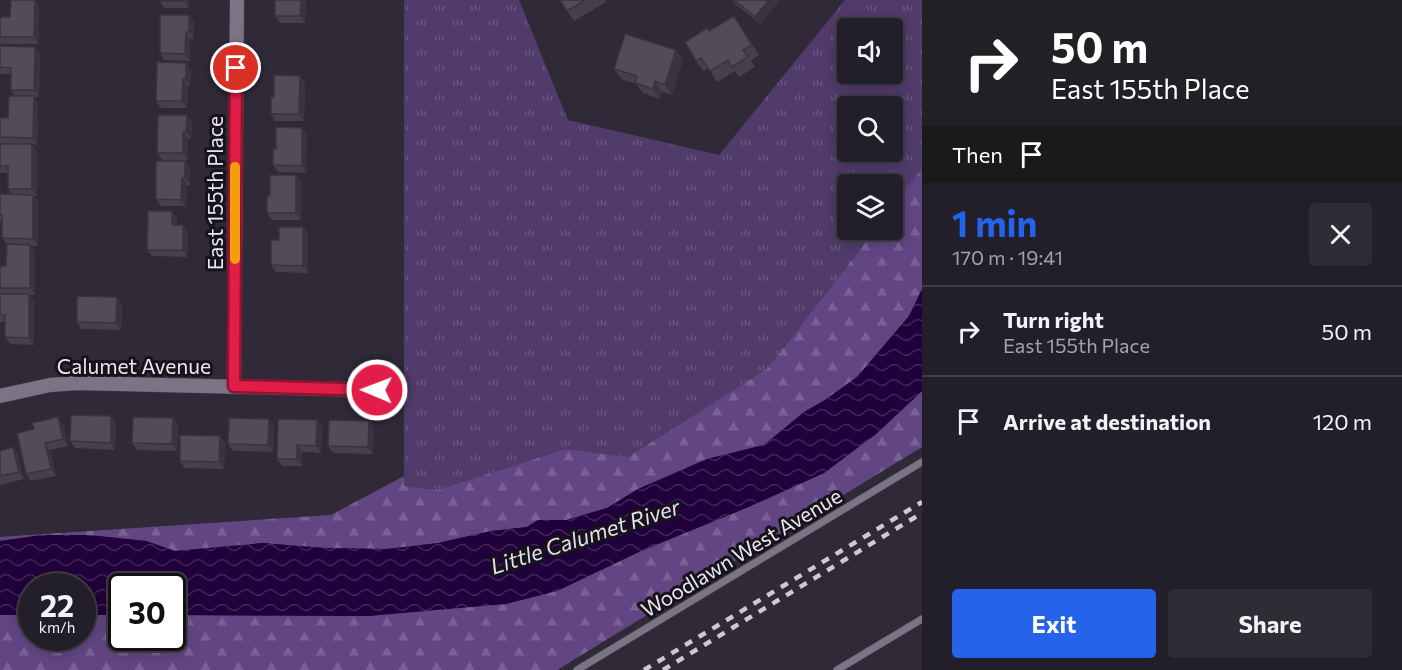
<!DOCTYPE html>
<html lang="en">
<head>
<meta charset="utf-8">
<style>
	body { margin:0; font-family:Commissioner,sans-serif; background:#2f2c36; color:#f1f3f6; height:100vh; display:flex; flex-direction:column; font-size:22px; white-space:nowrap }
	* { box-sizing:border-box; margin:0 }
	p { font-size:20px; color:#a3a2a8 }
	.icon { flex:none; width:33px; height:33px; fill:none; stroke:currentColor; stroke-width:2; stroke-linecap:round; stroke-linejoin:round }
	.map { position:relative; flex:1; overflow:hidden }
	.side { display:flex; flex-direction:column; background:#231f2a; width:480px }
	.side>* { flex:none }
	.top-card { background:#202124; color:#fff; overflow:hidden }
	.buttons { position:absolute; left:837px; top:18px; display:grid; gap:12px }
	.buttons a { display:grid; place-items:center; width:66px; height:66px; border-radius:6px; background:#231f2a; box-shadow:0 3px 15px #0003,0 0 0 2px #403d47; font-size:30px }
	.speed { position:absolute; left:18px; top:573px; display:flex; gap:12px; font-size:30px; font-weight:700; text-align:center }
	.speed>* { display:grid; place-content:center; width:78px; height:78px; border-radius:50%; background:#231f2a; box-shadow:0 3px 15px #0003,0 0 0 2px #403d47; line-height:1 }
	.speed small { font-size:15px; font-weight:400 }
	.speed .limit { border:3px solid #111; border-radius:9px; background:#fff; color:#111 }
	.pin { position:absolute; display:grid; place-items:center; width:51px; height:51px; color:#fff; margin:-26px; border:3px solid #fff; border-radius:50%; box-shadow:0 2px 6px #0007 }
	.me { position:absolute; width:66px; margin:-33px; rotate:271deg; stroke-linejoin:round; filter:drop-shadow(0 0 4px #0008) }
	.turn { display:flex; align-items:center; gap:21px; height:126px; padding:0 30px; font-size:27px }
	.turn .icon { width:78px; height:78px; stroke-width:2.5 }
	.turn b { display:block; font-size:42px; line-height:51px }
	.then { display:flex; align-items:center; height:57px; padding:0 30px; background:#0003; gap:12px; font-size:22px }
	.round { display:grid; place-items:center; flex:none; width:63px; height:63px; border-radius:6px; background:#2f2c36 }
	.headline { display:flex; align-items:center; justify-content:space-between; height:102px; padding:0 30px }
	h1 { font-size:36px; font-weight:700; line-height:45px; color:#2563eb }
	.button { display:flex; gap:12px; margin-top:auto; padding:12px 30px }
	.button a { flex:1; height:69px; border-radius:6px; background:#2563eb; color:#fff; font-size:24px; font-weight:700; line-height:69px; text-align:center }
	.button a+a { background:#2f2c36; color:#f1f3f6 }
	ul { padding:0; list-style:none }
	li { display:flex; align-items:center; gap:18px; height:90px; padding:0 30px; border-top:2px solid #403d47 }
	li div { flex:1 }
	li b { display:block; font-size:22px }
	li em { font-style:normal }
	main { display:flex; flex:1; min-height:0 }
	.map>svg:first-child { display:block }
</style>
</head>
<body>
<main>
<div class="map">
<svg width="922" height="670" viewBox="0 0 922 670">
	<defs>
		<pattern id="grass-tufts" width="24" height="20" patternUnits="userSpaceOnUse" patternTransform="scale(1.5)"><rect width="24" height="20" fill="#503b6a"/><path d="M3 7l-1-3M5 7V3M7 7l1-3M15 17l-1-3M17 17v-4M19 17l1-3" fill="none" stroke="#695780"/></pattern>
		<pattern id="forest-firs" width="22" height="20" patternUnits="userSpaceOnUse" patternTransform="scale(1.5)"><rect width="22" height="20" fill="#624684"/><path d="M5 1l3.5 6h-7zM16 11l3.5 6h-7z" fill="#796196"/></pattern>
		<pattern id="water-waves" width="16" height="10" patternUnits="userSpaceOnUse" patternTransform="scale(1.5)"><rect width="16" height="10" fill="#21013b"/><path d="M0 5q4-4 8 0t8 0" fill="none" stroke="#412658"/></pattern>
	</defs>
	<rect width="100%" height="100%" fill="#2f2938"/>
	<path fill="url(#grass-tufts)" fill-rule="evenodd" d="M404 0H519L568 120 719 155 845 0H922V168L893 206 892 184H848V230H875L768 368 628 457 566 449 437 490 404 486ZM848 28H892V74H848ZM848 106H892V152H848Z"/>
	<g fill="url(#forest-firs)">
		<polygon points="922,168 922,289 909,316 857,377 825,400 804,412 764,445 707,459 638,489 607,508 566,520 538,520 527,527 491,531 438,543 387,549 324,548 263,543 175,551 146,541 89,535 42,535 0,541 0,537 331,515 404,476 404,486 437,490 566,449 628,457 768,368 875,230 892,230 893,206"/>
		<polygon points="922,391 922,447 557,670 0,670 0,615 31,615 32,638 82,638 83,615 121,615 122,638 172,638 173,615 369,616 557,591 641,551 751,506 824,473 876,434"/>
	</g>
	<polygon fill="url(#water-waves)" points="922,289 922,391 876,434 824,473 751,506 641,551 557,591 506,604 369,616 173,615 172,586 122,586 121,615 83,615 82,586 32,586 31,615 0,615 0,541 42,535 89,535 146,541 175,551 263,543 324,548 387,549 438,543 491,531 527,527 538,520 566,520 607,508 638,489 707,459 764,445 804,412 825,400 857,377 909,316"/>
	<g fill="none" stroke-linecap="round" stroke-linejoin="round">
		<g stroke="#4a4551" stroke-width="8">
			<g id="service">
				<polyline points="577,670 922,462"/>
				<polyline points="837,670 922,619"/>
			</g>
		</g>
		<g stroke="#4a4551" stroke-width="15">
			<g id="minor">
				<polyline points="234,386 237,0"/>
				<polyline points="0,396 50,385 78,383 377,390"/>
			</g>
		</g>
		<use href="#service" stroke="#7b7485" stroke-width="7"/>
		<use href="#minor" stroke="#7b7485" stroke-width="14"/>
		<g stroke="#cdc8d2" stroke-width="4.5" stroke-dasharray="8 8" stroke-linecap="butt">
			<polyline points="644,670 922,502"/>
			<polyline points="663,670 922,513"/>
		</g>
	</g>
	<g fill="#46404d">
		<polygon points="11,0 35,0 39,6 39,44 0,44 0,17 10,17"/>
		<polygon points="159,0 189,0 189,8 164,8"/>
		<polygon points="306,0 305,23 280,23 275,16"/>
		<polygon points="560,0 605,0 606,2 574,21"/>
		<polygon points="732,0 780,0 760,24 734,3"/>
		<polygon points="189,15 194,22 194,39 190,39 190,61 164,60 160,53"/>
		<polygon points="734,16 759,55 751,61 755,67 739,77 735,71 717,82 708,68 703,71 696,61 710,31"/>
		<polygon points="0,46 35,47 40,54 39,97 34,97 38,103 38,145 32,144 37,151 37,196 34,196 38,202 38,246 31,246 35,252 35,295 30,295 34,301 34,345 10,344 5,337 5,322 0,322 0,266 6,266 7,245 2,238 2,222 0,222 0,194 12,194 8,189 8,173 0,173 0,118 8,118 15,96 11,90 11,74 0,74"/>
		<polygon points="683,60 672,95 662,92 660,99 643,93 636,84 621,79 614,69"/>
		<polygon points="186,63 191,70 190,86 188,86 187,108 161,108 156,101"/>
		<polygon points="300,76 305,83 304,121 275,121 271,114 274,97"/>
		<polygon points="187,115 192,122 191,139 188,139 188,160 162,160 157,153"/>
		<polygon points="302,128 307,135 306,173 278,172 273,165 276,149"/>
		<polygon points="190,168 190,185 187,185 186,206 161,206 156,199"/>
		<polygon points="296,175 301,182 301,220 272,220 267,213 270,196"/>
		<polygon points="172,211 177,218 177,225 188,232 187,257 152,256 147,250"/>
		<polygon points="303,227 308,234 308,273 276,272 271,265 279,240"/>
		<polygon points="122,304 121,330 81,329 77,322"/>
		<polygon points="111,416 116,423 115,450 75,448 70,441"/>
		<polygon points="173,418 178,425 177,451 137,450 132,443"/>
		<polygon points="269,419 274,426 273,452 233,451 228,444"/>
		<polygon points="317,420 322,427 321,453 302,452 302,466 282,466 277,459"/>
		<polygon points="369,421 374,428 373,454 333,453 328,446"/>
		<polygon points="63,424 68,446 50,450 56,476 31,481 26,474 34,429"/>
		<polygon points="220,436 225,443 224,469 185,468 180,461"/>
		<polygon points="13,447 18,454 24,479 0,485 0,451"/>
	</g>
	<g fill="#39343f">
		<polygon points="35,0 39,6 39,44 34,37"/>
		<polygon points="184,0 189,0 189,8 184,1"/>
		<polygon points="301,0 306,0 305,23 300,16"/>
		<polygon points="769,0 780,0 760,24 755,17"/>
		<polygon points="189,15 194,22 194,39 189,32"/>
		<polygon points="186,32 190,39 190,61 185,54"/>
		<polygon points="35,47 40,54 39,97 34,90"/>
		<polygon points="676,50 683,60 672,95 665,85"/>
		<polygon points="186,63 191,70 190,86 186,79"/>
		<polygon points="300,76 305,83 304,121 299,114"/>
		<polygon points="183,79 188,86 187,108 182,101"/>
		<polygon points="655,81 662,92 660,99 653,89"/>
		<polygon points="34,96 38,103 38,145 33,138"/>
		<polygon points="187,115 192,122 191,139 186,132"/>
		<polygon points="302,128 307,135 306,173 302,166"/>
		<polygon points="183,132 188,139 188,160 183,153"/>
		<polygon points="32,144 37,151 37,196 32,189"/>
		<polygon points="185,161 190,168 190,185 185,178"/>
		<polygon points="296,175 301,182 301,220 296,213"/>
		<polygon points="182,178 187,185 186,206 181,200"/>
		<polygon points="33,195 38,202 38,246 33,239"/>
		<polygon points="172,211 177,218 177,232 172,225"/>
		<polygon points="183,225 188,232 187,257 183,250"/>
		<polygon points="303,227 308,234 308,273 303,266"/>
		<polygon points="30,245 35,252 35,295 30,288"/>
		<polygon points="29,294 34,301 34,345 29,338"/>
		<polygon points="117,297 122,304 121,330 116,323"/>
		<polygon points="111,416 116,423 115,450 111,443"/>
		<polygon points="58,417 63,424 68,446 63,439"/>
		<polygon points="173,418 178,425 177,451 172,444"/>
		<polygon points="269,419 274,426 273,452 268,445"/>
		<polygon points="317,420 322,427 321,453 316,446"/>
		<polygon points="369,421 374,428 373,454 368,447"/>
		<polygon points="220,436 225,443 224,469 219,462"/>
		<polygon points="45,443 50,450 56,476 51,469"/>
		<polygon points="297,445 302,452 302,466 297,459"/>
		<polygon points="13,447 18,454 24,479 19,472"/>
	</g>
	<g fill="#514b5a" stroke="#39343f" stroke-width="1.5">
		<polygon points="11,0 35,0 34,37 0,37 0,17 10,17"/>
		<rect x="159" y="0" width="25" height="1"/>
		<polygon points="275,0 301,0 300,16 275,16"/>
		<polygon points="560,0 585,0 567,11"/>
		<polygon points="734,0 769,0 755,17"/>
		<polygon points="160,15 189,15 189,32 186,32 185,54 160,53"/>
		<polygon points="734,16 752,45 743,50 748,57 732,67 728,60 710,71 701,58 696,61 685,42 707,28 709,31"/>
		<polygon points="625,34 676,50 665,85 655,81 653,89 635,83 637,76 614,69"/>
		<polygon points="0,46 35,47 34,90 11,90 11,68 0,67"/>
		<polygon points="157,62 186,63 186,79 183,79 182,101 156,101"/>
		<polygon points="274,75 300,76 299,114 271,114 271,97 274,97"/>
		<polygon points="9,96 34,96 33,138 0,137 0,118 8,118"/>
		<polygon points="158,115 187,115 186,132 183,132 183,153 157,153"/>
		<polygon points="276,127 302,128 302,166 273,165 273,149 276,149"/>
		<polygon points="0,144 32,144 32,189 8,189 8,166 0,166"/>
		<polygon points="156,161 185,161 185,178 182,178 181,200 156,199"/>
		<polygon points="270,175 296,175 296,213 267,213 267,196 270,196"/>
		<polygon points="0,194 33,195 33,239 2,238 2,215 0,215"/>
		<polygon points="148,211 172,211 172,225 183,225 183,250 147,250"/>
		<polygon points="279,227 303,227 303,266 271,265 271,240 279,240"/>
		<polygon points="7,244 30,245 30,288 0,288 0,266 6,266"/>
		<polygon points="0,294 29,294 29,338 5,337 5,315 0,315"/>
		<polygon points="77,296 117,297 116,323 77,322"/>
		<polygon points="71,415 111,416 111,443 70,441"/>
		<polygon points="58,417 63,439 45,443 51,469 26,474 17,433 34,429 32,423"/>
		<polygon points="133,417 173,418 172,444 132,443"/>
		<polygon points="229,418 269,419 268,445 228,444"/>
		<polygon points="278,419 317,420 316,446 297,445 297,459 277,459"/>
		<polygon points="329,420 369,421 368,447 328,446"/>
		<polygon points="180,435 220,436 219,462 180,461"/>
		<polygon points="13,447 19,472 0,476 0,451"/>
	</g>
	<g fill="none" stroke-linecap="round" stroke-linejoin="round">
		<g stroke="#92132f" stroke-width="15">
			<polyline id="route" points="236,68 234,386 377,390"/>
		</g>
		<use href="#route" stroke="#e11d48" stroke-width="10"/>
		<polyline stroke="#f59e0b" stroke-width="10" points="235,259 235,167"/>
	</g>
	<g text-anchor="middle" dominant-baseline="central" stroke-width="6" stroke-linejoin="round" paint-order="stroke">
		<g font-size="21" fill="#eae6ef" stroke="#16141a">
			<text transform="translate(214 193) rotate(-90)">East 155th Place</text>
			<text x="134" y="365">Calumet Avenue</text>
			<text transform="translate(741 552) rotate(-31)">Woodlawn West Avenue</text>
		</g>
		<g font-size="22" font-style="italic" fill="#e5def1" stroke="#16141a">
			<text transform="translate(585 536) rotate(-18)">Little Calumet River</text>
		</g>
	</g>
</svg>
<div class="buttons">
<a><svg class="icon" aria-label="sound" viewBox="0 0 24 24"><path d="M4 9h4l5-4v14l-5-4H4zM17 9q2 3 0 6"/></svg></a>
<a><svg class="icon" aria-label="search" viewBox="0 0 24 24"><circle cx="10" cy="10" r="6"/><path d="M15 15l6 6"/></svg></a>
<a><svg class="icon" aria-label="layers" viewBox="0 0 24 24"><path d="M12 4l9 5-9 5-9-5zM3 14l9 5 9-5"/></svg></a>
</div>
<div class="speed"><div>22<small>km/h</small></div><div class="limit">30</div></div>
<div class="pin" style="left:236px;top:68px;background:#d93025"><svg class="icon" aria-label="arrive" viewBox="0 0 24 24"><path d="M6 21V4h12l-3 4 3 4H6"/></svg></div>
<svg class="me" style="left:377px;top:390px" viewBox="-20 -20 40 40"><circle r="17" fill="#e11d48" stroke="#fff" stroke-width="3"/><path d="M0-11L8 9 0 5-8 9z" fill="#fff"/></svg>
</div>
<section class="side">
<div class="top-card">
<div class="turn"><svg class="icon" aria-label="right" viewBox="0 0 24 24"><path d="M7 20v-9h11M14 6l5 5-5 5"/></svg><div><b>50 m</b>East 155th Place</div></div>
<div class="then">Then<svg class="icon" aria-label="arrive" viewBox="0 0 24 24"><path d="M6 21V4h12l-3 4 3 4H6"/></svg></div>
</div>
<div class="headline"><div><h1>1 min</h1><p>170 m · 19:41</p></div><a class="round"><svg class="icon" aria-label="close" viewBox="0 0 24 24"><path d="M6 6l12 12M18 6L6 18"/></svg></a></div>
<ul>
<li><svg class="icon" aria-label="right" viewBox="0 0 24 24"><path d="M7 20v-9h11M14 6l5 5-5 5"/></svg><div><b>Turn right</b><p>East 155th Place</p></div><em>50 m</em></li>
<li><svg class="icon" aria-label="arrive" viewBox="0 0 24 24"><path d="M6 21V4h12l-3 4 3 4H6"/></svg><div><b>Arrive at destination</b></div><em>120 m</em></li>
</ul>
<div class="button"><a>Exit</a><a>Share</a></div>
</section>
</main>
</body>
</html>
